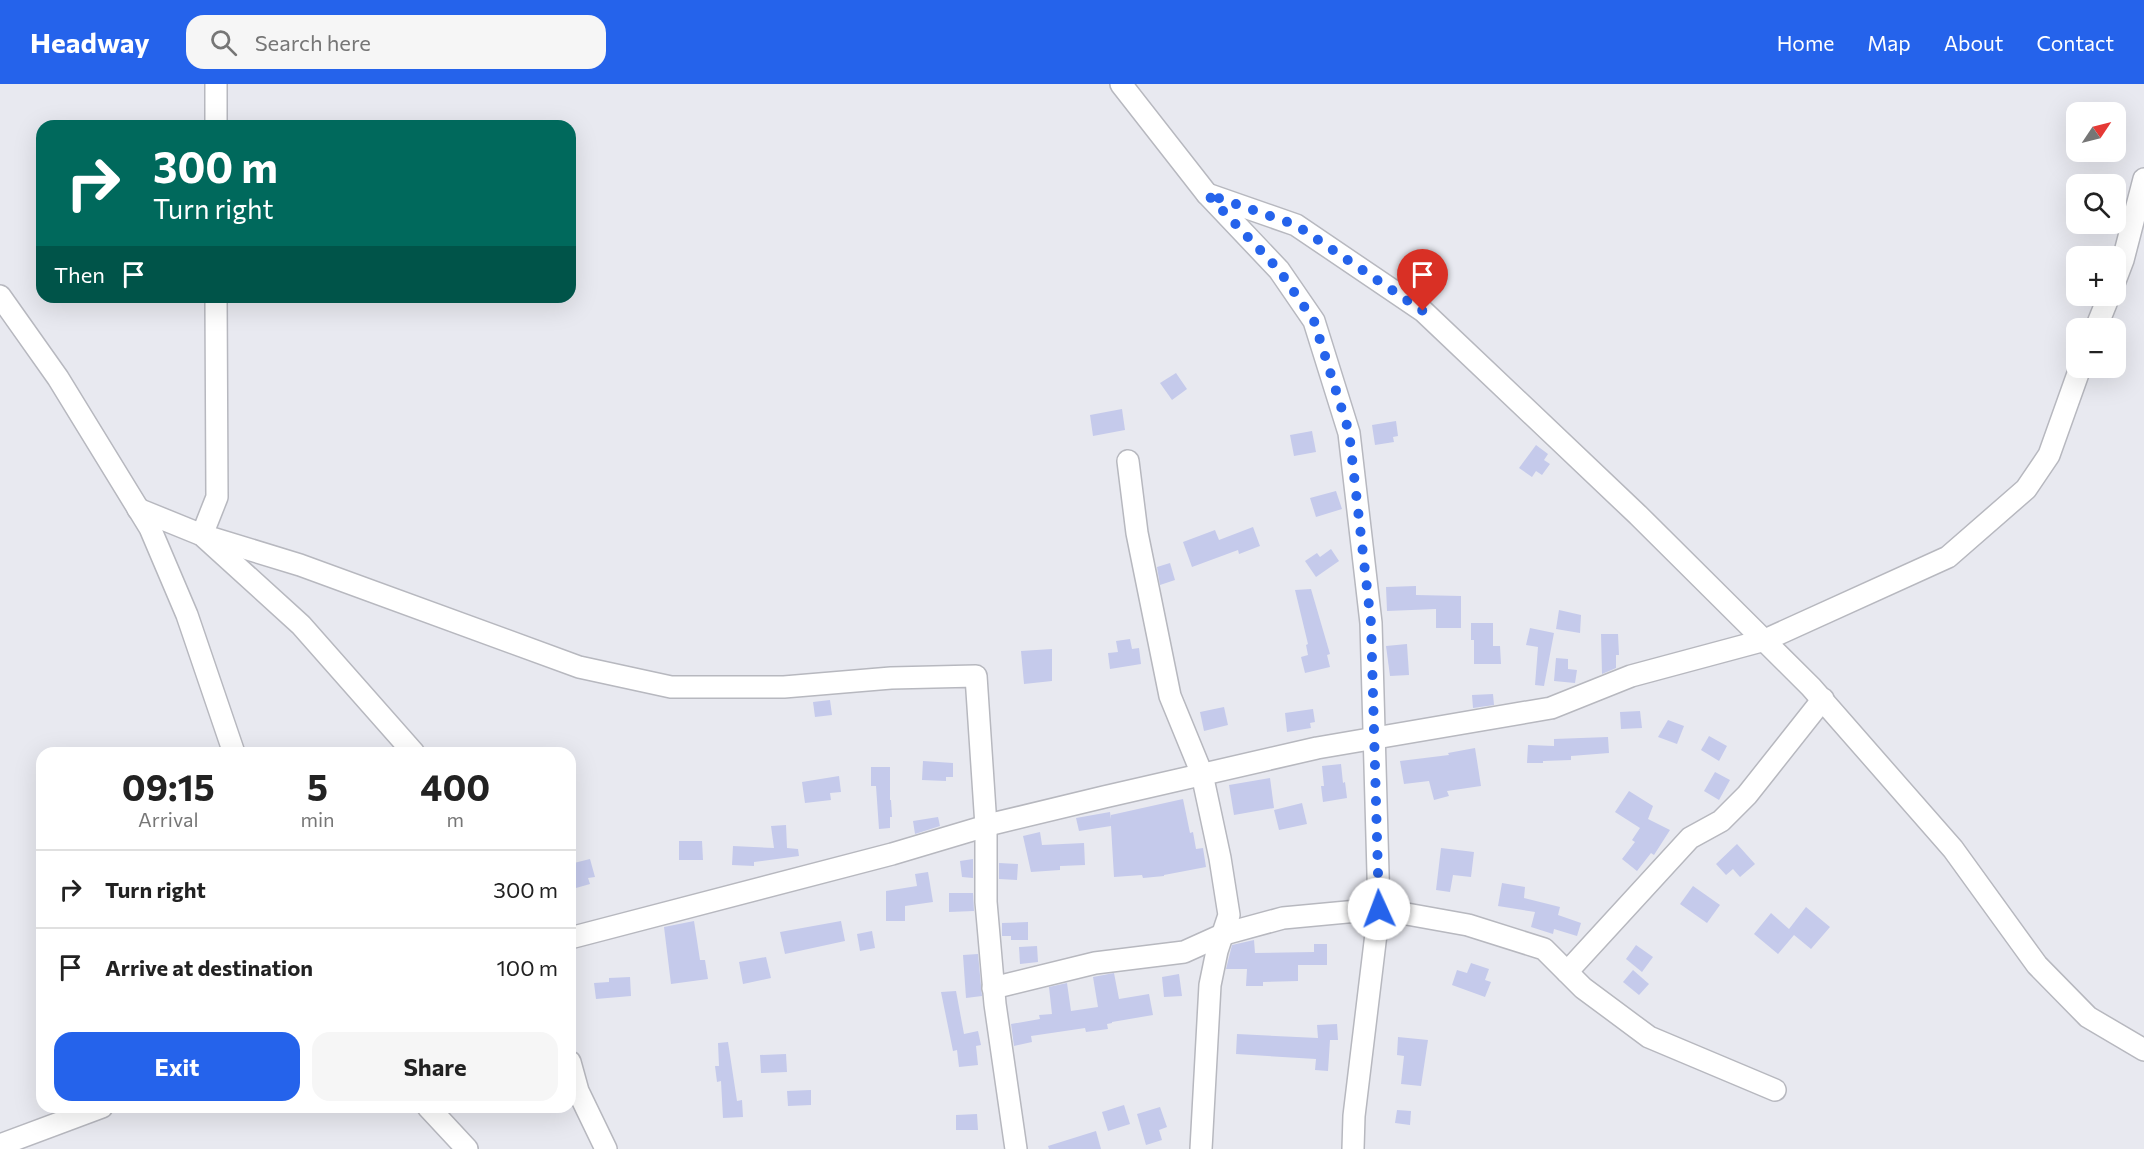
<!DOCTYPE html>
<html lang="en">
<head>
<meta charset="utf-8">
<style>
	body { margin:0; font-family:Commissioner,sans-serif; background:#f6f6f6; color:#222; height:100vh; display:flex; flex-direction:column; font-size:22px; white-space:nowrap }
	* { box-sizing:border-box; margin:0 }
	p { font-size:20px; color:#767676 }
	.icon { flex:none; width:33px; height:33px; fill:none; stroke:currentColor; stroke-width:2; stroke-linecap:round; stroke-linejoin:round }
	.map { position:relative; flex:1; overflow:hidden }
	.side { position:absolute; left:36px; top:663px; width:540px; height:366px; display:flex; flex-direction:column; background:#fff; border-radius:18px; box-shadow:0 6px 24px #0002 }
	.side>* { flex:none }
	.hud { position:absolute; left:36px; top:36px; width:540px; height:183px; border-radius:18px; box-shadow:0 6px 24px #0002; background:#00695c; color:#fff; overflow:hidden }
	.needle { width:39px; rotate:55deg }
	.tools { position:absolute; left:2066px; top:18px; display:grid; gap:12px }
	.tools a { display:grid; place-items:center; width:60px; height:60px; border-radius:12px; background:#fff; box-shadow:0 6px 24px #0002; font-size:30px }
	.pin { position:absolute; display:grid; place-items:center; width:51px; height:51px; color:#fff; margin:-62px -26px; border-radius:50% 50% 50% 0; rotate:-45deg; box-shadow:0 0 6px #0007 }
	.pin .icon { rotate:45deg }
	.me { position:absolute; width:66px; margin:-33px; rotate:358deg; stroke-linejoin:round; filter:drop-shadow(0 0 4px #0008) }
	.turn { display:flex; align-items:center; gap:21px; height:126px; padding:0 18px; font-size:27px }
	.turn .icon { width:78px; height:78px; stroke-width:2.5 }
	.turn b { display:block; font-size:42px; line-height:51px }
	.then { display:flex; align-items:center; height:57px; padding:0 18px; background:#0003; gap:12px; font-size:22px }
	.eta { display:flex; justify-content:space-evenly; align-items:center; height:102px; text-align:center }
	.eta b { font-size:36px; font-weight:700; line-height:42px }
	.cta { display:flex; gap:12px; margin-top:auto; padding:12px 18px }
	.cta a { flex:1; height:69px; border-radius:18px; background:#2563eb; color:#fff; font-size:24px; font-weight:700; line-height:69px; text-align:center }
	.cta a+a { background:#f6f6f6; color:#222 }
	ul { padding:0; list-style:none }
	li { display:flex; align-items:center; gap:18px; height:78px; padding:0 18px; border-top:2px solid #e0e0e0 }
	li div { flex:1 }
	li b { display:block; font-size:22px }
	li em { font-style:normal }
	header { display:flex; align-items:center; gap:36px; box-sizing:border-box; height:84px; padding:0 30px; background:#2563eb; color:#fff }
	header strong { font-size:28px }
	nav { display:flex; gap:33px; margin-inline-start:auto; font-size:21px }
	.search { width:420px; height:54px; background:#f6f6f6; display:flex; align-items:center; gap:15px; box-sizing:border-box; padding:0 21px; border-radius:18px; color:#767676; font-size:22px }
	.map>svg:first-child { display:block }
</style>
</head>
<body>
<header>
<strong>Headway</strong>
<div class="search"><svg class="icon" aria-label="search" viewBox="0 0 24 24"><circle cx="10" cy="10" r="6"/><path d="M15 15l6 6"/></svg>Search here</div>
<nav><a>Home</a><a>Map</a><a>About</a><a>Contact</a></nav>
</header>
<div class="map">
<svg width="2144" height="1065" viewBox="0 0 2144 1065">
	<rect width="100%" height="100%" fill="#e8e9f0"/>
	<g fill="#c5caeb">
		<polygon points="1176,289 1187,305 1172,316 1160,299"/>
		<polygon points="1122,325 1125,346 1093,352 1090,331"/>
		<polygon points="1396,337 1398,352 1393,353 1394,358 1375,361 1372,341"/>
		<polygon points="1312,347 1316,368 1294,372 1290,351"/>
		<polygon points="1536,361 1548,370 1544,376 1550,380 1542,391 1536,387 1532,393 1519,384"/>
		<polygon points="1336,407 1342,425 1316,433 1310,414"/>
		<polygon points="1253,443 1260,462 1239,470 1238,466 1192,483 1183,458 1215,446 1219,456"/>
		<polygon points="1331,465 1339,477 1316,493 1305,477 1317,469 1320,473"/>
		<polygon points="1170,479 1175,496 1160,501 1157,483"/>
		<polygon points="1416,502 1416,511 1461,512 1461,544 1436,544 1436,525 1387,527 1386,503"/>
		<polygon points="1311,505 1330,570 1327,571 1330,583 1305,589 1301,573 1308,571 1306,561 1308,560 1295,506"/>
		<polygon points="1559,526 1581,531 1580,549 1556,545"/>
		<polygon points="1471,539 1493,539 1493,562 1500,562 1501,580 1474,580 1474,556 1471,556"/>
		<polygon points="1530,544 1554,549 1544,602 1535,601 1538,563 1526,561"/>
		<polygon points="1601,550 1618,550 1619,571 1616,571 1616,584 1602,590"/>
		<polygon points="1130,555 1132,565 1139,564 1141,580 1110,585 1108,569 1118,568 1116,557"/>
		<polygon points="1407,560 1409,591 1390,592 1386,562"/>
		<polygon points="1052,565 1052,597 1024,600 1021,567"/>
		<polygon points="1556,574 1568,575 1568,585 1577,586 1575,599 1554,597"/>
		<polygon points="1493,610 1494,621 1473,624 1472,611"/>
		<polygon points="830,616 832,631 815,633 813,618"/>
		<polygon points="1224,623 1228,641 1204,647 1200,628"/>
		<polygon points="1313,625 1315,638 1310,639 1311,644 1287,648 1285,629"/>
		<polygon points="1640,627 1642,644 1621,645 1620,628"/>
		<polygon points="1668,636 1684,642 1677,660 1658,653"/>
		<polygon points="1709,652 1727,662 1719,677 1701,666"/>
		<polygon points="1608,653 1609,669 1571,672 1571,676 1543,677 1543,679 1527,679 1528,661 1554,662 1554,655"/>
		<polygon points="1475,664 1481,702 1447,707 1449,712 1434,716 1429,697 1404,700 1400,677 1449,671 1448,669"/>
		<polygon points="923,677 953,679 953,693 946,693 946,697 922,696"/>
		<polygon points="1341,680 1343,699 1345,698 1347,714 1323,718 1321,702 1324,702 1322,682"/>
		<polygon points="871,683 890,683 890,716 891,716 892,733 890,733 890,744 879,745 876,702 871,702"/>
		<polygon points="1715,688 1730,696 1719,716 1704,707"/>
		<polygon points="839,692 841,708 830,709 831,716 805,719 802,698"/>
		<polygon points="1270,694 1274,724 1234,731 1229,701"/>
		<polygon points="1629,707 1653,722 1648,735 1670,746 1654,771 1651,769 1637,787 1622,775 1635,758 1632,756 1640,744 1615,728"/>
		<polygon points="1183,715 1190,749 1193,748 1196,765 1203,764 1206,783 1164,791 1164,792 1143,794 1142,791 1114,793 1111,742 1079,747 1076,734 1110,728 1111,735 1111,731"/>
		<polygon points="1302,719 1307,740 1279,746 1274,726"/>
		<polygon points="938,733 940,742 915,750 913,737"/>
		<polygon points="786,741 787,764 798,765 799,772 754,778 754,782 732,781 733,762 774,764 771,742"/>
		<polygon points="1040,748 1042,761 1084,759 1085,781 1060,782 1060,786 1031,788 1023,752"/>
		<polygon points="679,757 702,757 703,776 679,776"/>
		<polygon points="1737,760 1755,780 1740,793 1733,785 1726,791 1716,780"/>
		<polygon points="1441,764 1474,768 1471,793 1453,791 1450,808 1436,806"/>
		<polygon points="590,775 595,793 588,794 590,800 576,804 570,780"/>
		<polygon points="973,775 973,794 962,793 960,777"/>
		<polygon points="999,779 1018,780 1017,796 999,795"/>
		<polygon points="928,788 933,818 905,822 905,837 886,837 886,807 917,802 915,790"/>
		<polygon points="1502,799 1525,803 1524,814 1560,823 1558,831 1581,839 1577,852 1554,845 1553,850 1531,843 1535,828 1498,822"/>
		<polygon points="1693,802 1720,821 1707,839 1680,820"/>
		<polygon points="949,809 973,809 974,827 949,828"/>
		<polygon points="1806,823 1830,843 1811,865 1794,851 1778,870 1754,850 1771,829 1789,845"/>
		<polygon points="694,837 700,876 705,876 708,895 671,900 664,843"/>
		<polygon points="841,837 845,857 785,870 780,848"/>
		<polygon points="1028,838 1028,856 1011,856 1011,852 1002,852 1002,839"/>
		<polygon points="872,847 875,864 860,867 857,850"/>
		<polygon points="1254,856 1255,869 1314,868 1314,860 1327,860 1327,881 1298,881 1298,897 1263,898 1263,902 1246,902 1247,885 1226,885 1232,861"/>
		<polygon points="1636,861 1653,873 1642,888 1626,875"/>
		<polygon points="1037,862 1038,878 1020,880 1019,863"/>
		<polygon points="978,870 982,912 966,914 963,871"/>
		<polygon points="766,873 771,894 743,900 739,878"/>
		<polygon points="1471,879 1489,885 1485,896 1491,898 1485,913 1452,901 1457,886 1467,889"/>
		<polygon points="1633,886 1649,900 1639,911 1623,898"/>
		<polygon points="1114,889 1119,915 1149,910 1153,931 1112,938 1112,939 1107,940 1108,945 1086,948 1085,944 1031,952 1032,958 1014,962 1011,940 1040,935 1039,931 1052,930 1049,903 1067,899 1071,927 1098,923 1093,893"/>
		<polygon points="1179,890 1182,912 1164,913 1162,893"/>
		<polygon points="630,893 631,912 596,915 594,899 609,898 609,894"/>
		<polygon points="956,907 964,950 978,947 981,961 976,962 978,981 959,983 957,966 953,967 941,908"/>
		<polygon points="1337,940 1338,956 1330,956 1328,987 1315,986 1316,975 1236,970 1237,950 1318,954 1317,941"/>
		<polygon points="1398,953 1428,956 1421,1002 1401,1000 1404,972 1397,971"/>
		<polygon points="728,958 737,1017 742,1016 743,1033 723,1034 721,997 717,998 715,982 719,982 718,959"/>
		<polygon points="786,970 787,988 761,989 760,971"/>
		<polygon points="811,1006 811,1021 788,1022 787,1007"/>
		<polygon points="1124,1021 1130,1040 1108,1047 1102,1028"/>
		<polygon points="1160,1023 1167,1043 1159,1046 1162,1056 1146,1061 1137,1030"/>
		<polygon points="1397,1026 1411,1027 1410,1041 1395,1039"/>
		<polygon points="977,1030 978,1046 956,1046 956,1031"/>
		<polygon points="1096,1047 1101,1065 1049,1065 1048,1062"/>
	</g>
	<g fill="none" stroke-linecap="round" stroke-linejoin="round">
		<g stroke="#b7b8bf" stroke-width="24">
			<g id="minor">
				<polyline points="1121,0 1207,110 1279,186 1314,237 1349,349 1371,539 1379,825 1354,1032 1353,1065"/>
				<polyline points="216,42 216,0"/>
				<polyline points="1207,110 1296,141 1423,227 1638,431 1811,603 1953,765 2037,881 2088,933 2144,966"/>
				<polyline points="2115,197 2123,176 2144,95"/>
				<polyline points="0,212 58,294 150,444 187,531 234,669"/>
				<polyline points="216,213 217,413 202,451 300,481 579,583 671,603 784,603 891,594 976,592 986,742 986,818 995,920 1016,1065"/>
				<polyline points="2096,244 2109,212"/>
				<polyline points="1128,377 1137,449 1170,612 1202,690 1220,774 1229,831 1217,867 1210,901 1201,1065"/>
				<polyline points="138,425 202,451 301,541 414,669"/>
				<polyline points="570,854 892,770 996,739 1104,713 1317,664 1551,624 1631,592 1765,556 1948,473 2026,405 2049,371 2080,284"/>
				<polyline points="1567,888 1690,754 1721,737 1747,711 1823,615"/>
				<polyline points="993,904 1095,879 1184,868 1224,850 1283,834 1379,825 1468,841 1544,865 1583,904 1649,953 1775,1006"/>
				<polyline points="570,978 578,1007 606,1065"/>
				<polyline points="428,1023 467,1065"/>
				<polyline points="0,1061 102,1023"/>
			</g>
		</g>
		<use href="#minor" stroke="#fff" stroke-width="21"/>
	</g>
	<g fill="none" stroke-linecap="round" stroke-linejoin="round">
		<polyline stroke="#2563eb" stroke-width="10" stroke-dasharray="0 18" points="1379,825 1371,539 1349,348 1314,237 1279,186 1207,110 1296,141 1423,227"/>
	</g>
</svg>
<div class="tools">
<a><svg class="needle" viewBox="-14 -14 28 28"><path d="M0-13l5 13h-10z" fill="#e53935"/><path d="M0 13l5-13h-10z" fill="#767676"/></svg></a>
<a><svg class="icon" aria-label="search" viewBox="0 0 24 24"><circle cx="10" cy="10" r="6"/><path d="M15 15l6 6"/></svg></a>
<a>+</a>
<a>−</a>
</div>
<div class="pin" style="left:1423px;top:227px;background:#d93025"><svg class="icon" aria-label="arrive" viewBox="0 0 24 24"><path d="M6 21V4h12l-3 4 3 4H6"/></svg></div>
<svg class="me" style="left:1379px;top:825px" viewBox="-20 -20 40 40"><circle r="19" fill="#fff"/><path d="M0-13L10 11 0 6-10 11z" fill="#2563eb"/></svg>
<div class="hud">
<div class="turn"><svg class="icon" aria-label="right" viewBox="0 0 24 24"><path d="M7 20v-9h11M14 6l5 5-5 5"/></svg><div><b>300 m</b>Turn right</div></div>
<div class="then">Then<svg class="icon" aria-label="arrive" viewBox="0 0 24 24"><path d="M6 21V4h12l-3 4 3 4H6"/></svg></div>
</div>
<section class="side">
<div class="eta">
<div><b>09:15</b><p>Arrival</p></div>
<div><b>5</b><p>min</p></div>
<div><b>400</b><p>m</p></div>
</div>
<ul>
<li><svg class="icon" aria-label="right" viewBox="0 0 24 24"><path d="M7 20v-9h11M14 6l5 5-5 5"/></svg><div><b>Turn right</b></div><em>300 m</em></li>
<li><svg class="icon" aria-label="arrive" viewBox="0 0 24 24"><path d="M6 21V4h12l-3 4 3 4H6"/></svg><div><b>Arrive at destination</b></div><em>100 m</em></li>
</ul>
<div class="cta"><a>Exit</a><a>Share</a></div>
</section>
</div>
</body>
</html>
